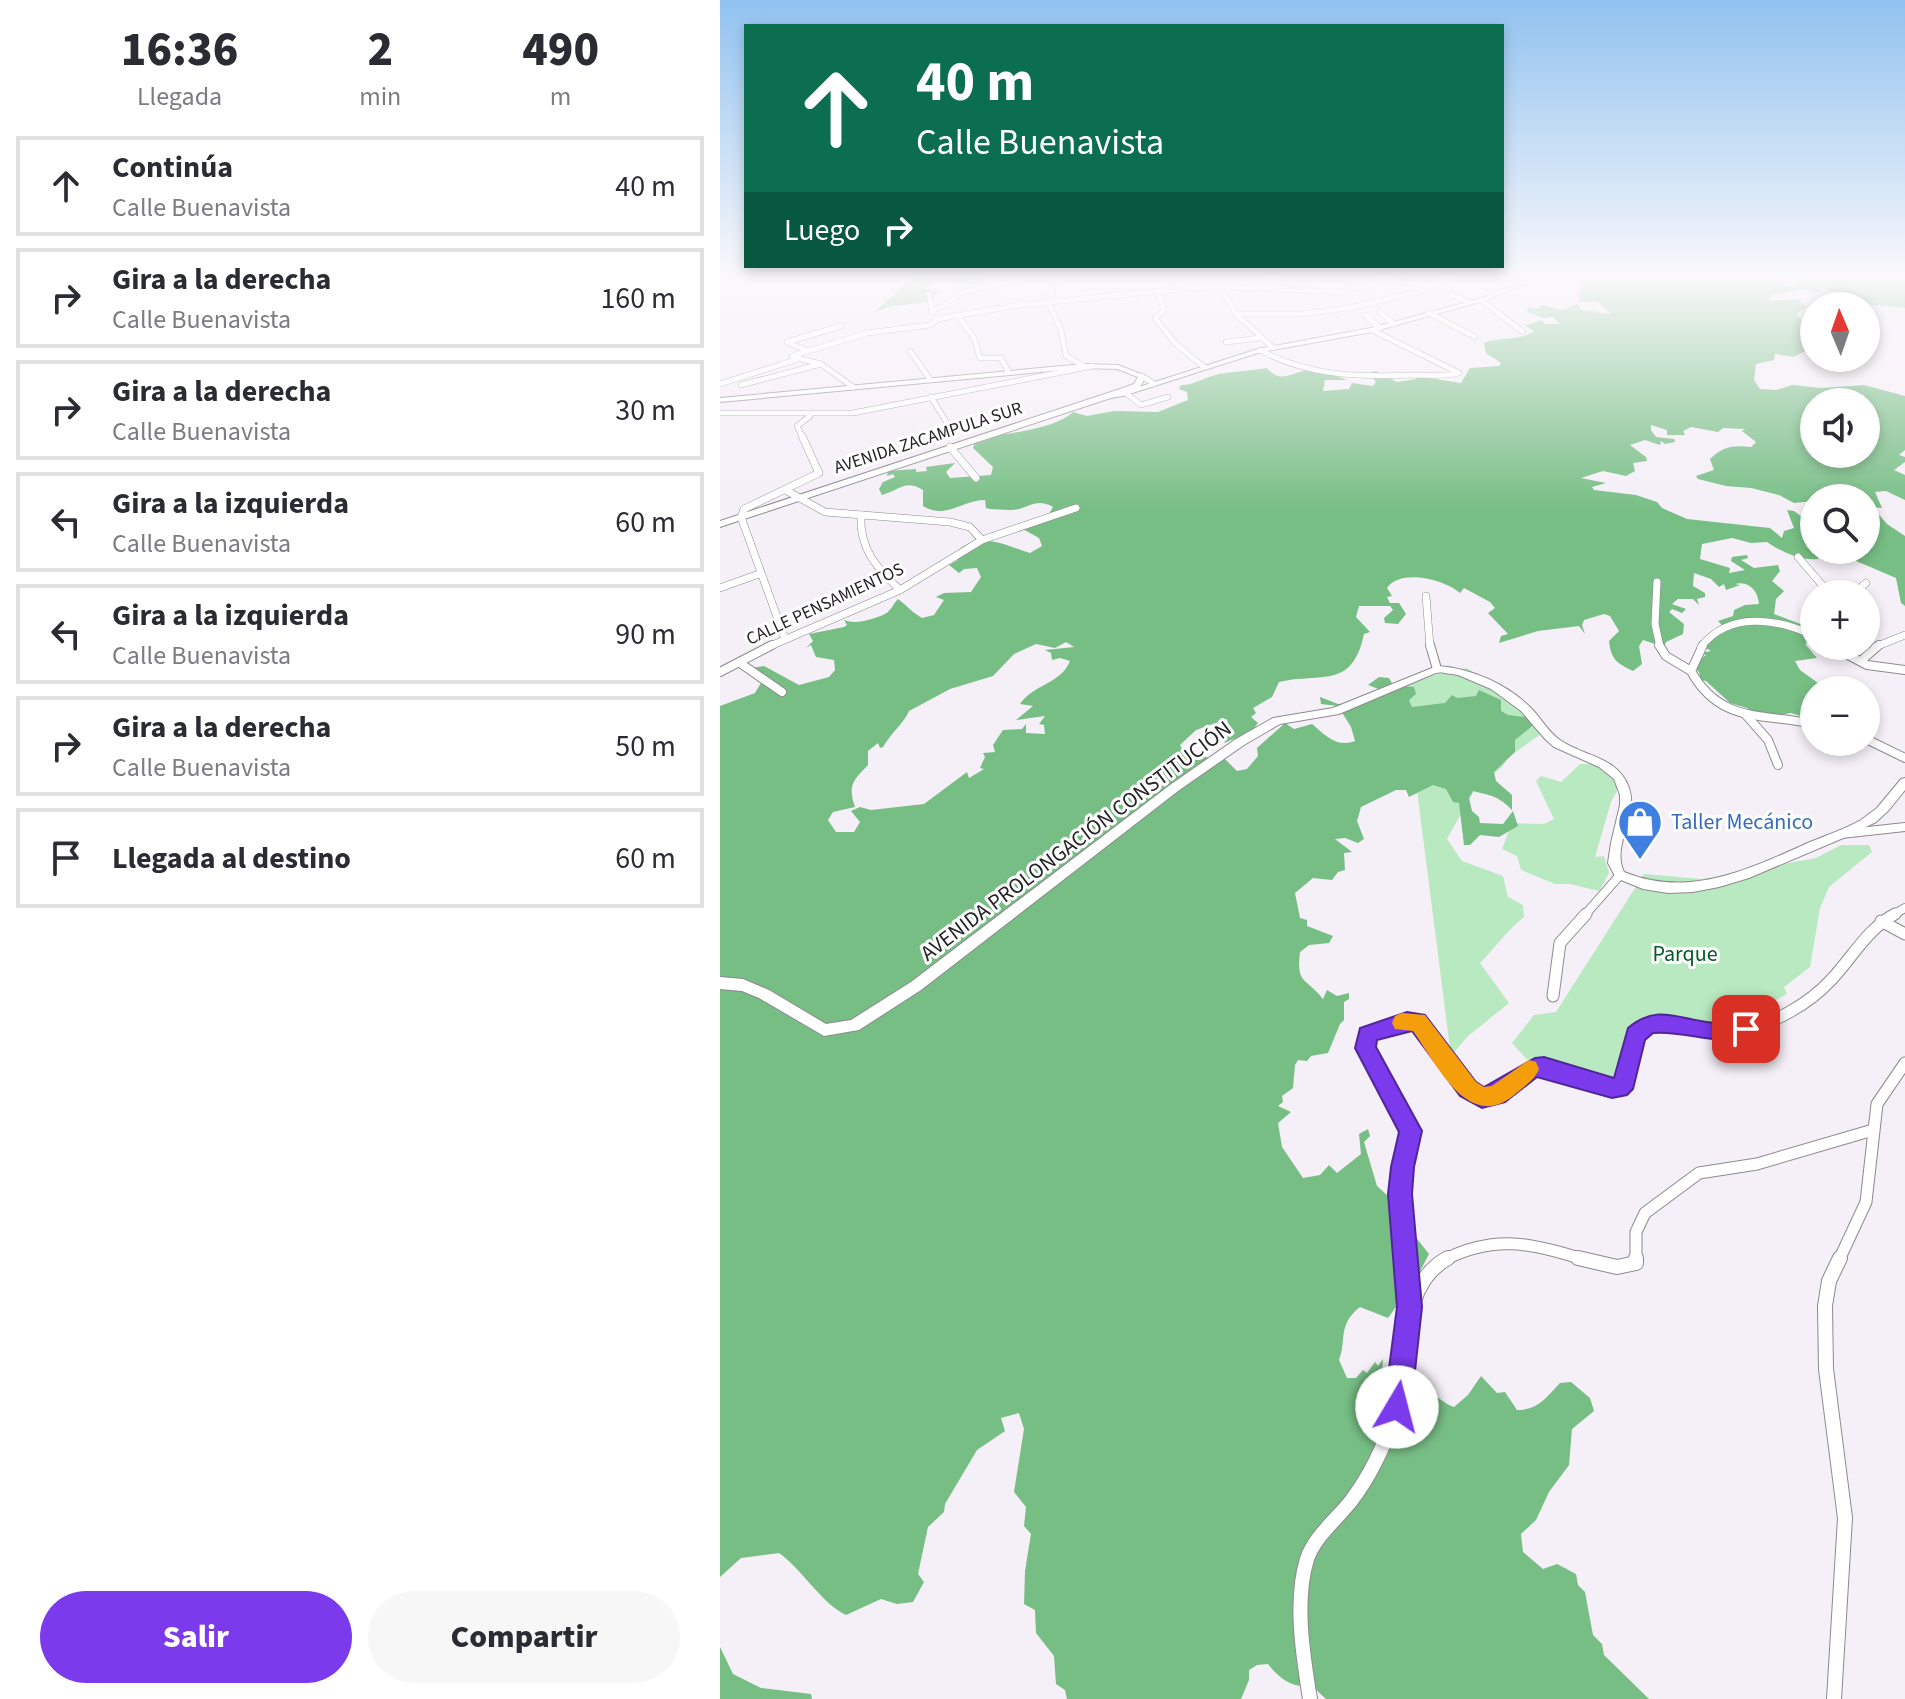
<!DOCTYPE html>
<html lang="es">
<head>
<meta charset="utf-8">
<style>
	body { margin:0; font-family:"Source Sans 3",sans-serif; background:#f7f7f7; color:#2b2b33; height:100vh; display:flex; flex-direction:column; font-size:30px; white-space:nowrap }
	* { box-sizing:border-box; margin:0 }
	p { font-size:26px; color:#7c7c81 }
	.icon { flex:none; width:44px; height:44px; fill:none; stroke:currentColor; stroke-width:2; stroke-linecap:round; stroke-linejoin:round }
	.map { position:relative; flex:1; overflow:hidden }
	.details { display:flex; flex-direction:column; background:#fff; width:720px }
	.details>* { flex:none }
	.top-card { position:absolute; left:24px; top:24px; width:760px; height:244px; border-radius:0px; box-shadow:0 4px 12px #0003; background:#0b6e4f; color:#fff; overflow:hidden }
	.needle { width:52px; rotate:358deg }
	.buttons { position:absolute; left:1080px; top:292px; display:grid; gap:16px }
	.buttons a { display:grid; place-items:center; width:80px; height:80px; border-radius:50%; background:#fff; box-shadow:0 4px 12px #0003; font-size:40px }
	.pin { position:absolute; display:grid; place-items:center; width:68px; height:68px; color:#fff; margin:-34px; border-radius:16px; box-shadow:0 4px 12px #0006 }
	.me { position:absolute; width:88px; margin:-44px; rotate:8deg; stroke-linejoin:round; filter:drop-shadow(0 0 6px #0008) }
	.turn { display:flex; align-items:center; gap:28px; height:168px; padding:0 40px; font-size:36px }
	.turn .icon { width:104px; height:104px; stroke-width:2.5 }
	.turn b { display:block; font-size:56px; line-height:68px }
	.then { display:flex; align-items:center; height:76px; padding:0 40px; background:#0003; gap:16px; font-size:30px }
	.eta { display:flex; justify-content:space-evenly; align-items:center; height:136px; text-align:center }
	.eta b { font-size:48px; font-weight:800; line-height:56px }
	.button { display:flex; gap:16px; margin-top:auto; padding:16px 40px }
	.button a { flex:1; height:92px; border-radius:48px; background:#7c3aed; color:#fff; font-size:32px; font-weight:800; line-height:92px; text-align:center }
	.button a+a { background:#f7f7f7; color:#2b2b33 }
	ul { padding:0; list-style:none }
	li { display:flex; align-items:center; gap:24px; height:100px; margin:0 16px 12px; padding:0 24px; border:4px solid #e1e1e2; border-radius:0px }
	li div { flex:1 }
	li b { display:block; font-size:30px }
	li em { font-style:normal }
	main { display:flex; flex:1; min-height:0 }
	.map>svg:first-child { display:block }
</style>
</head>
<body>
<main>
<section class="details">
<div class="eta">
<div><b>16:36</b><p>Llegada</p></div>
<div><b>2</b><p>min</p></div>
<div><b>490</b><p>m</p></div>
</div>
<ul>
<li><svg class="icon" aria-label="ahead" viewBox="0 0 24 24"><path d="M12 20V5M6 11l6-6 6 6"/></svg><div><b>Continúa</b><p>Calle Buenavista</p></div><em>40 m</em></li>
<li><svg class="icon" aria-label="right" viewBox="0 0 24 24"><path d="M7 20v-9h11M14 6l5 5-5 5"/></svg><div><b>Gira a la derecha</b><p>Calle Buenavista</p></div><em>160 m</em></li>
<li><svg class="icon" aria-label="right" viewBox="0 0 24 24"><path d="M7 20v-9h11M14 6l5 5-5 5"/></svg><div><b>Gira a la derecha</b><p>Calle Buenavista</p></div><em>30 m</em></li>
<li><svg class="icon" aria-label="left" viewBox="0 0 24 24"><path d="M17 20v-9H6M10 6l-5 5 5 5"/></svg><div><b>Gira a la izquierda</b><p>Calle Buenavista</p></div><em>60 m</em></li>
<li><svg class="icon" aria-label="left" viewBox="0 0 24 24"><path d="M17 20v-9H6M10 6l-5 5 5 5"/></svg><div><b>Gira a la izquierda</b><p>Calle Buenavista</p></div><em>90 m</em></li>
<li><svg class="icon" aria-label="right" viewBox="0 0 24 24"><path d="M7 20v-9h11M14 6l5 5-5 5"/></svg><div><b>Gira a la derecha</b><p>Calle Buenavista</p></div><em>50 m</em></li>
<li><svg class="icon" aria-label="arrive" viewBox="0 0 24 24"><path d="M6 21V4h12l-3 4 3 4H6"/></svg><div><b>Llegada al destino</b></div><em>60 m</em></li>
</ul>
<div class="button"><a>Salir</a><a>Compartir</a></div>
</section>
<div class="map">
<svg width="1185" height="1699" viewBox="0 0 1185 1699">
	<rect width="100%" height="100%" fill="#f5eff7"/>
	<g fill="#b9e9c1">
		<path d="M747 668 811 709 824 732 787 758 783 766 755 789 727 839 742 861 783 876 788 897 803 905 804 917C787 930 775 948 760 963L789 1003 747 1037 731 1056 688 720V681Z"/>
		<polygon points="860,764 885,764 900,785 891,802 875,857 884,856 889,873 879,891 850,884 835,884 801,870 797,856 782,849 792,823 824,824 834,819 816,781 821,776 841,782"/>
		<polygon points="1121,845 1149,845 1152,852 1109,887 1100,908 1090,967 1064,987 1067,994 989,1036 928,1026 914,1033 890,1089 814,1067 792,1043 814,1015 836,1012 924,874 982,879 1096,858"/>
	</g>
	<g fill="#77be85" fill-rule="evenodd">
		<polygon points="198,274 267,274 261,275 264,282 252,285 220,280 204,289 219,291 212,301 168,307 153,313"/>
		<path d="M860 274H1032L1029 275 1036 282 1049 280 1072 287 1079 283 1067 274H1185V308L1142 304 1145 300 1139 301 1140 304 1116 299 1110 295H1114L1113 292 1100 288 1102 291 1095 294 1082 289 1050 296 1049 301 1078 299 1086 307 1076 314 1091 333 1094 347 1073 357 1055 354 1054 360 1036 364 1034 380 1040 389 1056 390 1072 385 1102 388 1144 385 1185 396V450L1179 455 1185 457V462L1174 470 1185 475V500L1166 491 1155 492 1162 508 1151 507 1146 498H1094V501L1074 503 1059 495 1031 488 1006 486 978 479 976 476 994 470 990 459C1003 446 1013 445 1031 447L1036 442 1022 431 1025 429 1003 428 998 432 971 427 963 431 965 435H947V430L931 425V430L936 437 954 439 955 442 945 444 941 441 940 445 925 440 910 445 926 457 927 461 913 463 915 471 906 476 883 471 861 478 886 483 872 487 874 490 916 495 937 502 942 508 967 519 1050 528 1062 538 1064 531 1074 528 1067 510 1074 511 1086 520 1084 523 1094 524V550H1146L1147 510H1155L1167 524 1185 536V606L1181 603 1176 578 1115 552 1099 553 1098 559C1080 561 1060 551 1047 542L1031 543 1012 538 982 544 980 559 1010 568 1009 573 1025 570 1011 561 1012 557 1027 555 1028 558 1021 560 1034 568 1058 565 1060 571 1052 581 1064 591 1056 599 1054 614 1094 629V640L1085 644 1097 658 1075 661 1080 670 1098 683 1100 690H1094V720L1071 713 1041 719 1027 708 1010 703 986 681 975 679 980 674 973 664 986 655 981 653 991 651 986 648V636L1003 626 998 621 1013 616 1014 610 1025 605 1039 604C1038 591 1029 580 1015 584L1020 585 1006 590 1004 584 999 587 991 579 974 573 973 586 985 593V597L977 599 979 605 973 599H958L952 604 966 609 962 613 952 609 949 612 964 624 963 634 946 642 944 647 923 640 919 646 922 664 913 671C897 663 891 660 889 641L899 631 890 616 884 614 864 620 862 625 865 634 859 626 818 631 779 643 781 636 788 634 768 613 775 608 770 602 744 588 740 593C725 580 681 568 667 588L672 596 667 597 670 603H679L686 614 678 624 665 623 664 618 673 610 670 606H639L636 617 650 632 644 634C632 690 602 672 559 682L552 697 533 708 536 713 531 717 538 723 531 732 504 743 509 729 507 719 476 730 460 745 463 751 471 748C479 759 490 758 503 757L517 771 527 769 538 756 537 748 565 723 574 729 592 724C606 736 617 748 635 741L631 727 618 706 601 704 600 697 618 704 636 703 661 690 648 685 659 677 669 678 673 685 694 687 696 694 689 700 692 707 725 703 732 695 737 698 756 696 759 690 781 700V711L788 715 816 718 817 722 795 740V752L774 772 776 781 792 795V810C778 796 773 796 753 791L749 798 752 811 759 817 760 823 783 824 793 811 798 826 779 837 760 835 750 845H744L739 803 733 802 726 789 713 785 689 797 686 790H676L641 807 637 821 644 839 638 843 625 838 615 839 632 852 624 853 625 870 618 872 612 880 593 878 575 893 580 918 587 920V926L613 936 609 943 589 945 580 952C576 985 586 977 603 999L607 990 617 996 629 993V999L624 1002V1020L620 1024 608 1053 591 1056 587 1061 578 1060 575 1065 573 1088 562 1096 563 1102 558 1106 571 1112 558 1123 562 1147 583 1178 600 1175 609 1165 617 1173 641 1154 639 1134 648 1129 650 1136 644 1142 657 1186 678 1205 686 1225 709 1254 694 1283 683 1328 678 1312 682 1306 675 1308 668 1318 640 1307C617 1325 627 1340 619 1360L627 1378H636L643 1370 647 1373 655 1362 658 1366 663 1359 662 1377 655 1385 667 1397 663 1403 651 1397 658 1419 671 1426 682 1372C696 1388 695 1383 710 1392 719 1397 723 1403 734 1407L748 1395 761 1376 777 1393 785 1392 797 1410C818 1410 826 1398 840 1383L851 1382 870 1398 874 1411 852 1429 849 1465 829 1492 816 1520 801 1534 803 1552 823 1569 837 1564 856 1574 858 1585 865 1592 873 1635 882 1644 884 1655 929 1699H606L592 1686C574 1689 559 1679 548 1664L537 1665 529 1670V1680L521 1699H347L345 1690 336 1684 334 1656 316 1633 315 1610 304 1604 305 1571 311 1534 304 1526 306 1507 294 1492 304 1429 299 1413 281 1418 285 1431 257 1450 225 1504 224 1512 208 1527 198 1574 204 1582 193 1602 177 1604 161 1599 126 1615C101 1603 83 1570 59 1553L21 1558 0 1577V706L35 693 42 681 31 668 44 666 79 685 109 677 115 670 114 660 96 657 91 645 86 648 93 641 89 634 124 627 127 625 124 620C136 625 154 619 165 614 171 611 173 604 178 599 187 606 192 612 202 618L214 615 224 600 216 597 224 593 251 592 261 577 257 568 244 569 239 573 229 565 238 560V550C261 531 287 546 310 553L322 546 319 538 301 528 326 519 333 507C319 499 312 505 299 509 291 511 279 509 270 509L266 508 265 500C242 500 226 520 203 506V490C185 479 180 490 162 495L159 489 163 482 175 477 173 474 167 476 168 471 196 469V472L207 471 206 467 235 463 226 472 230 478 271 475 273 467 253 448 255 443C265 442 271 437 280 435 300 432 339 426 353 412L367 416 394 411 438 412 468 400 467 392 459 389 461 385C475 385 485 377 499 374 515 371 531 371 547 368 560 384 570 373 588 370 599 368 617 376 627 380H605L603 391 629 389 632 383 653 386 656 382 649 373 656 371 677 382 696 379V376L741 383 750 368 779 366 781 363 766 353 764 343C778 337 802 341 814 331L805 326 821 320 825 324H840L833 317 823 318 807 312 809 307 819 309 821 305 843 310 857 304 862 310 891 314 878 302H859ZM1094 402H1146V454H1094ZM346 642 354 647 325 650 331 653 332 660 340 658 350 661C341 684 312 685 300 704L313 706 296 720 325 716 319 724 324 725 325 734 306 733V724L302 729 283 730 273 745 275 752 263 753 265 757 260 768 264 769 249 778 247 772 204 804 151 810 140 807 131 811 140 822 134 832H116L108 820 113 812 135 807C128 786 132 781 148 765V751L158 743 160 748 163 747C171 733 184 723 189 711L230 689 273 676 294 654 316 644 335 648Z"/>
		<polygon points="0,1647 13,1674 41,1688 91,1694 92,1699 0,1699"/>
	</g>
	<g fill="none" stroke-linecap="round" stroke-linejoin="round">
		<g stroke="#8e8990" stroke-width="6">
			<g id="minor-far4">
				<polyline points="339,274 327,300 341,330 346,356 364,366"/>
				<polyline points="731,274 727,280 729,294 749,302"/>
				<polyline points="783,274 809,282"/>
				<polyline points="547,278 574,283"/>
				<polyline points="664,279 711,286"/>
				<polyline points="499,285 516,314 552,347"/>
				<polyline points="438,293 444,310 435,318 456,344 484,367"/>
				<polyline points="209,294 213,313"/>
				<polyline points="761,300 803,332"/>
				<polyline points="211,311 224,306 242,292 298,280"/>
				<polyline points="660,312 674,324"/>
				<polyline points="709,313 755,337"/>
				<polyline points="516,314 582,314 629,308 702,291 718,281 727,280"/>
				<polyline points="237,315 254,338 260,358 281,358 288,371"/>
				<polyline points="645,315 660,328"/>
				<polyline points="652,330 739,373"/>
				<polyline points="506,342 540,338"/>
				<path d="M540 350C589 377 641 377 696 375 710 375 726 377 739 373"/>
				<polyline points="88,351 67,342 121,326"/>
				<polyline points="190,351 210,379"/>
				<polyline points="72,356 147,333 210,325 217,319 299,305 493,286 621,292 657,283 671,274"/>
				<polyline points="73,357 101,364 133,387"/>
				<polyline points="422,376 434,384"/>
				<polyline points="0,384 78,359"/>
				<polyline points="21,385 101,364"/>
				<polyline points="406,393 421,405 448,397"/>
				<polyline points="211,397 227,423"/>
				<polyline points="0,413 133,413 373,366"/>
				<polyline points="83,438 77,426 90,416"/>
			</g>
		</g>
		<g stroke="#8e8990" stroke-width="8">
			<g id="minor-far3">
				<polyline points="230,447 256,478"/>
				<polyline points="67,491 105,512 230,522 250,527 262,540"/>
				<path d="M141 515C139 549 157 568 180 590"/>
				<polyline points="1078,557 1110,594"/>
				<polyline points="937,582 935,624 940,647"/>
				<polyline points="0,588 39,574"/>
				<polyline points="1133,594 1146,583"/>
				<polyline points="706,596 710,647"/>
				<polyline points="65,639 21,517 24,509 99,473 82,436"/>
				<polyline points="48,647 180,590 262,540 356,508"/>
				<path d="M981 647C1009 611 1057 618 1094 636"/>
				<polyline points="1155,647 1185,635"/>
			</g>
		</g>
		<g stroke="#8e8990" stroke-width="10">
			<g id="minor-far2">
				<polyline points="710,645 717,669"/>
				<polyline points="939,645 946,656 971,671"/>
				<path d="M983 645 971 671C1000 724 1044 713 1094 724"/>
				<polyline points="1111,646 1147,665 1185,670"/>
				<polyline points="1143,659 1159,645"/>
				<polyline points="20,663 62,692"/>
				<polyline points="0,672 52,645"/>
				<polyline points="1026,715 1048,740 1058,765"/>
				<polyline points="1146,739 1185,758"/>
				<polyline points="1121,834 1185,827"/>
				<polyline points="864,916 900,875"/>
				<polyline points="1171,916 1185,908"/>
			</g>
		</g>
		<g stroke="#8e8990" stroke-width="13">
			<g id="minor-far1">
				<polyline points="1161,921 1185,934"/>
				<polyline points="833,996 840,943 866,914"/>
				<path d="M686 1260C682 1212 679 1178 691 1131L646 1048 648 1034 687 1021 698 1022 748 1089 762 1098C781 1095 789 1082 805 1073 829 1059 871 1081 896 1088 916 1074 909 1044 923 1025 956 1018 987 1038 1021 1031 1054 1023 1088 1005 1111 980 1132 958 1147 929 1175 914"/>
				<path d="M724 1260C774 1234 813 1243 865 1260"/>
				<polyline points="916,1260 916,1232 925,1213 979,1173 1037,1164 1153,1130"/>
				<polyline points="1119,1260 1146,1202 1157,1104 1185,1063"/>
			</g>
		</g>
		<g stroke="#8e8990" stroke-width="16">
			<g id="minor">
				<polyline points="686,1258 690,1307"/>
				<polyline points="858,1258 897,1267 916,1263 916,1258"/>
				<path d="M590 1699C583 1656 574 1601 587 1559 595 1536 616 1520 631 1501 650 1476 665 1444 675 1414 690 1366 675 1286 728 1258"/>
				<polyline points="1114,1699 1125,1518 1106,1369 1105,1306 1109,1281 1120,1258"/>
			</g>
		</g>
		<g stroke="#8e8990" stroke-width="2">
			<polygon id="tertiary" points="822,274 829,274 763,301 652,332 541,352 403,396 384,399 381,397 400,393 538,349 651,328 759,299"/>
		</g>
		<g stroke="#8e8990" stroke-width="2">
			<g id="secondary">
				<polygon points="364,364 398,365 426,376 420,387 409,392 0,527 0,521 403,388 414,384 418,377 397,369 364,368 0,402 0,398"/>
				<path d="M717 666C751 668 787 684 811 708 821 718 828 732 840 740 864 757 898 756 909 788 919 816 891 845 904 872 970 899 1029 869 1090 842 1107 835 1125 829 1141 820L1157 808 1181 779 1185 778V790L1169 810 1156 822 1128 836 1029 878 999 887 973 892 948 893 923 889 896 878 888 863 891 843 900 805V795L894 779 879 767 834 747 825 739 801 711 771 689 738 675 718 672 619 714 560 724 524 745 458 791 201 990 139 1030 104 1036 39 998 22 991 0 989V977L23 979 49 990 106 1024 131 1020 191 982 450 785 516 739 553 718 613 708Z"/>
			</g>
		</g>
		<use href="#minor-far4" stroke="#fff" stroke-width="5"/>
		<use href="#minor-far3" stroke="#fff" stroke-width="7"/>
		<use href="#minor-far2" stroke="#fff" stroke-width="8"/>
		<use href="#minor-far1" stroke="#fff" stroke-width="11"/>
		<use href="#minor" stroke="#fff" stroke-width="14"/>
		<use href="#tertiary" fill="#fff" fill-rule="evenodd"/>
		<use href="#secondary" fill="#fff" fill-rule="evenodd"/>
	</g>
	<linearGradient id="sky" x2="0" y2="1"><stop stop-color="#91c2f0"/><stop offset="0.54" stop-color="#faf8fb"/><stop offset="1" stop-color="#faf8fb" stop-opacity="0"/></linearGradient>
	<rect width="1185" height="511" fill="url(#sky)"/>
	<path fill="#7c3aed" stroke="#51269a" stroke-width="2" d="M687 1012 705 1015 756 1082 764 1087 815 1058 824 1057 894 1078 908 1028C941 1000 964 1024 1001 1023 1013 1023 1022 1018 1033 1022L1037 1029 1033 1035C998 1048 968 1030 933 1033L925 1040 913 1089 907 1095 892 1098 817 1077 785 1102 762 1108 740 1096 692 1031 657 1040 656 1047 702 1131 694 1167 692 1194 702 1307 691 1407 687 1416 677 1420 668 1416 664 1407 677 1307 668 1194 671 1167 679 1132 635 1048 640 1028Z"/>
	<path fill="#f59e0b" d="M682 1013 705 1015 756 1082 764 1087 772 1086 809 1060 816 1062 819 1069C814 1081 802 1088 793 1096 748 1132 716 1063 693 1031L675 1029 672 1023 675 1016Z"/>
	<defs>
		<g id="shop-pin" transform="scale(2.3)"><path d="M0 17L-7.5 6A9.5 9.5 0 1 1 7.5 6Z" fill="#3f7fe0" stroke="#fff"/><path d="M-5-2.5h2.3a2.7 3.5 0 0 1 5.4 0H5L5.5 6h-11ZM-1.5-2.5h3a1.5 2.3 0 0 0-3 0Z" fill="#fff"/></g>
	</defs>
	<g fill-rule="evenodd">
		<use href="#shop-pin" x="920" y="822"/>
	</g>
	<g text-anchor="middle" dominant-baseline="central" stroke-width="6" stroke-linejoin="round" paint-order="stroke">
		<g font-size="18" fill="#242225" stroke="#fff">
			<text transform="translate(208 438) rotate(-18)">AVENIDA ZACAMPULA SUR</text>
			<text transform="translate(105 604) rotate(-25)">CALLE PENSAMIENTOS</text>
		</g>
		<g font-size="22" fill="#366cbe" stroke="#fff" text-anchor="start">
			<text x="951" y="822">Taller Mecánico</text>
		</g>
		<g font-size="22" fill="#242225" stroke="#fff">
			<text transform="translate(356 841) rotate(-37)">AVENIDA PROLONGACIÓN CONSTITUCIÓN</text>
		</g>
		<g font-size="22" fill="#045925" stroke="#fff">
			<text x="965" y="954">Parque</text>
		</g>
	</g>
</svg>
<div class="buttons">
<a><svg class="needle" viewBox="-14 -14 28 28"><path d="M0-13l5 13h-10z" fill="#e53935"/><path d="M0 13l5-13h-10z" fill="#7c7c81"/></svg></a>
<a><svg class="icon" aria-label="sound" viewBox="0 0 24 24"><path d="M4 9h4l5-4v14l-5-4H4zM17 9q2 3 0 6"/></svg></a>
<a><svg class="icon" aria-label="search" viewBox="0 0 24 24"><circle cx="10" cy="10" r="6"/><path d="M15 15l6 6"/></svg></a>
<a>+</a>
<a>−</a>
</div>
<div class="pin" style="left:1026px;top:1029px;background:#d93025"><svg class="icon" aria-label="arrive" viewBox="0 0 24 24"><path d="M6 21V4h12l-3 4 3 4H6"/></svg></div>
<svg class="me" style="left:677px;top:1407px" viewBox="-20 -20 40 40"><circle r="19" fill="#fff"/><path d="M0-13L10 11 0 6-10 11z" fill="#7c3aed"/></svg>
<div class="top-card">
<div class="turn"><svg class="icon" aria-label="ahead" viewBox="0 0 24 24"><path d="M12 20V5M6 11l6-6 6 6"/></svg><div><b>40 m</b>Calle Buenavista</div></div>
<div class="then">Luego<svg class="icon" aria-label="right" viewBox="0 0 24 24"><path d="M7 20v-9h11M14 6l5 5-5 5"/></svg></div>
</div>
</div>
</main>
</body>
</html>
